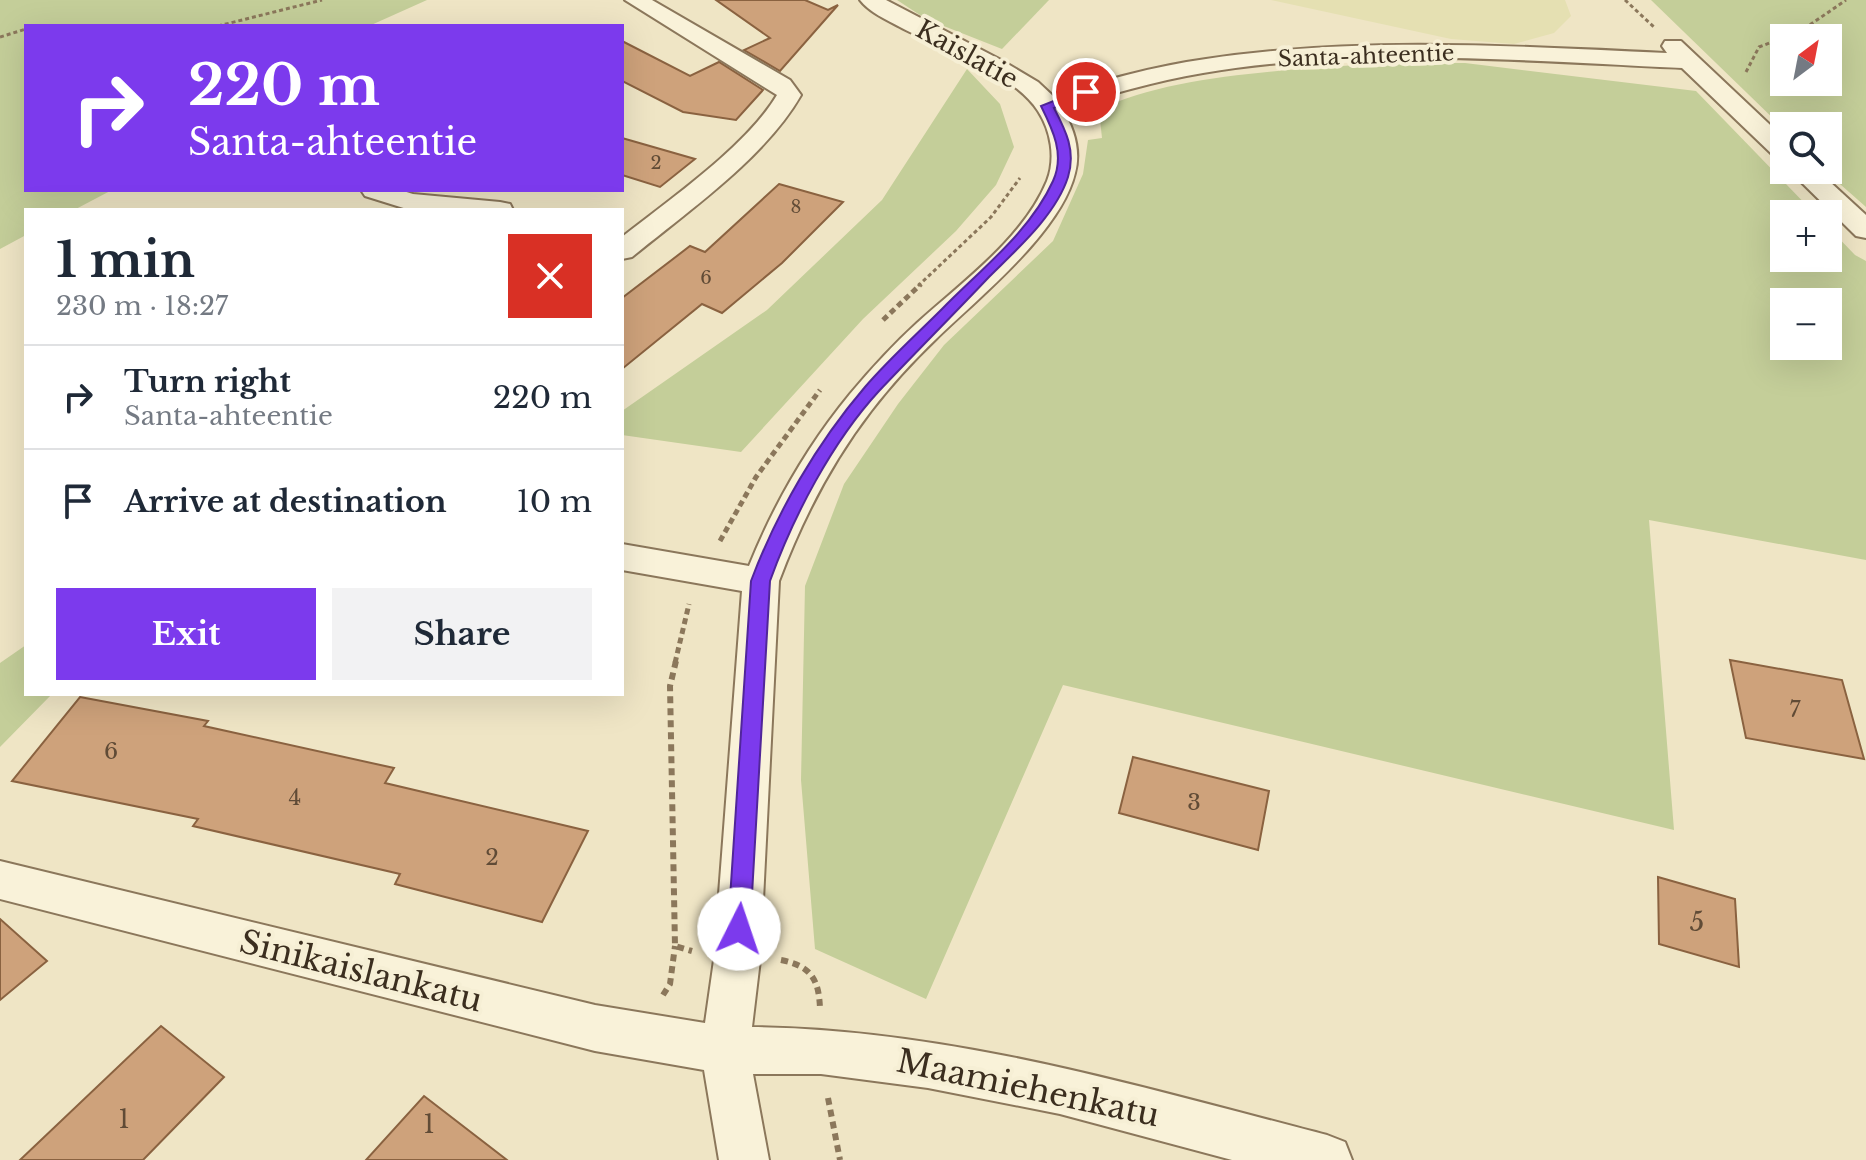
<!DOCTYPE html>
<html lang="en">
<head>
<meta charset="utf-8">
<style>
	body { margin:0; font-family:"Libre Baskerville",serif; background:#f2f2f3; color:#1f2937; height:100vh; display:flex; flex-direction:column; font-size:30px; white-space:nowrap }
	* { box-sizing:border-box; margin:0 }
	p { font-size:26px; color:#747a83 }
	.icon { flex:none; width:44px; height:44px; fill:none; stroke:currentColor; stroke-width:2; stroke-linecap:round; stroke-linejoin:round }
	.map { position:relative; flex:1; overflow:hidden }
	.side { position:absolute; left:24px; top:208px; width:600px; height:488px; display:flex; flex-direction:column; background:#fff; border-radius:0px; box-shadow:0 8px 32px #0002 }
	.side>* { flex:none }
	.hud { position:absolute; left:24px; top:24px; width:600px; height:168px; border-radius:0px; box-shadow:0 8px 32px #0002; background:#7c3aed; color:#fff; overflow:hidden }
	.needle { width:52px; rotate:32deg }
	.fabs { position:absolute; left:1770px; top:24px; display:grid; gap:16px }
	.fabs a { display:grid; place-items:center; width:72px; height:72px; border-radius:0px; background:#fff; box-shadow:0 8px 32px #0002; font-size:40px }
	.pin { position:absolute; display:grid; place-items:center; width:68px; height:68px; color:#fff; margin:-34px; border:4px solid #fff; border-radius:50%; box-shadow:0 2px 8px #0007 }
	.me { position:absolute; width:88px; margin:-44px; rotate:4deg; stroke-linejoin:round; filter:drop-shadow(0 0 6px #0008) }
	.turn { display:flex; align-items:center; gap:28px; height:168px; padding:0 32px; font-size:36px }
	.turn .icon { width:104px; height:104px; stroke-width:2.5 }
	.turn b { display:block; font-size:56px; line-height:68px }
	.round { display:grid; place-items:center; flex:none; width:84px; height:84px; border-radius:0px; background:#f2f2f3 }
	.head { display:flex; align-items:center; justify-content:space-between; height:136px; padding:0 32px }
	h1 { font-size:48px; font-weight:800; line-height:60px }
	.cta { display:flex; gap:16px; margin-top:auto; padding:16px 32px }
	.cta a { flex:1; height:92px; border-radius:0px; background:#7c3aed; color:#fff; font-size:32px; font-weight:800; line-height:92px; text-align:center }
	.cta a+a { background:#f2f2f3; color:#1f2937 }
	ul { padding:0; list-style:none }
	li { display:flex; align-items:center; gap:24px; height:104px; padding:0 32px; border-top:2px solid #e0e1e3 }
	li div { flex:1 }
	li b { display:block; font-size:30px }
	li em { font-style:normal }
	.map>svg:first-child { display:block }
</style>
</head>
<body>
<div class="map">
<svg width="1866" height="1160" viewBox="0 0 1866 1160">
	<rect width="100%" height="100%" fill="#efe5c5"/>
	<polygon fill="#e5e0b2" points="1271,0 1565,0 1571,16 1554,33 1514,44 1451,39"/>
	<g fill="#c4ce99" fill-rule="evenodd">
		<polygon points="0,0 427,0 369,26 26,26 26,190 112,190 74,210 26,210 26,235 0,249"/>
		<polygon points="897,0 1049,0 1002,49 926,19"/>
		<path d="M1651 0H1866V207L1824 170H1828V126H1784V129ZM1828 38V82H1784V38Z"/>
		<path d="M1381 63H1465L1696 91 1815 214H1784V258H1828V227L1855 255 1866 261V560L1649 520 1674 830 1063 685 926 999 815 949 801 780 805 586 844 484 898 404 944 345 1053 241 1083 174 1088 140 1102 138 1099 110C1172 73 1299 70 1381 63ZM1828 302V346H1784V302Z"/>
		<polygon points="967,69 1000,104 1014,147 996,185 956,231 863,319 741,452 622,435 622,411 767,310 882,200"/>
		<polygon points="26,645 26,694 52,694 0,747 0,663"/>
	</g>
	<g fill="#cea27b" stroke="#8a6240" stroke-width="2">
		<polygon points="716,0 805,0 828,10 838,5 780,71 744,50 770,38"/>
		<polygon points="622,41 690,76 719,62 763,90 736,120 683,112 622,81"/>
		<polygon points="622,138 695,159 660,187 622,175"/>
		<polygon points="779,184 843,202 782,263 722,313 702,304 622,369 622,298 690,246 705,252"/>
		<polygon points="1730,660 1842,680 1864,759 1746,738"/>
		<polygon points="80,697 208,721 204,726 394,768 385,783 588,831 542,922 395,884 400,874 193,826 198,819 12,781"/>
		<polygon points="1133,757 1269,791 1258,850 1119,813"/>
		<polygon points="1658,877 1735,899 1739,967 1659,944"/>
		<polygon points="0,919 47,961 0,1000"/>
		<polygon points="161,1026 224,1077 143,1160 20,1160"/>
		<polygon points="424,1096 507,1160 366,1160"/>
	</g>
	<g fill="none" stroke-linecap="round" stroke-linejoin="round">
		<g stroke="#8b775b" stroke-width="4">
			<g id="minor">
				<path d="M625 0H652L790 80 801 95C765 158 688 211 632 257L622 259V237C669 200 747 146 777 95Z"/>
				<path d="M860 0H886L1001 60 1038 82 1053 96C1103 81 1154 66 1206 59 1359 36 1514 46 1667 53L1662 46 1665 41H1681L1784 138V160L1775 157 1682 68C1524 61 1360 46 1203 73 1155 81 1108 95 1062 109 1074 128 1081 151 1075 173 1061 232 979 297 936 339 913 361 891 385 871 411 831 463 802 520 779 581L760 960 752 1027C949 1029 1137 1086 1327 1135L1345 1142 1352 1160H1232L1060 1114 928 1088 821 1074H753L769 1160H719L704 1070 595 1051 0 899V861L595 1005 705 1023 714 960 742 591 622 570V544L749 566C774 504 808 445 850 394 871 369 893 345 917 323 962 282 1023 239 1047 181 1056 158 1051 131 1038 111 1014 73 940 48 900 27 887 20 869 12 860 0Z"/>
				<polygon points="1789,170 1817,170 1866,215 1866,238 1856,236"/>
				<polygon points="361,190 400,190 413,194 500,202 510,204 513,210 410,210 365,196"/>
			</g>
		</g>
		<g stroke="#8b775b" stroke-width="3" stroke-dasharray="4 3" stroke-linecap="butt">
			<polyline points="1625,0 1654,27"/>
			<polyline points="218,26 322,0"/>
			<polyline points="0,37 26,29"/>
			<polyline points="1746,72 1759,47 1801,31 1846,0"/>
			<polyline points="918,286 991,217 1020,178"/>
		</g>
		<g stroke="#8b775b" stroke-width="5" stroke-dasharray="6 4" stroke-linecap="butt">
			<polyline points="883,320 921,284"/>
			<polyline points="720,541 756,477 820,390"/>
			<polyline points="675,663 689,604"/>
		</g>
		<g stroke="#8b775b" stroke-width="6" stroke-dasharray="7 5" stroke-linecap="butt">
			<polyline points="676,661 670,686 675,946 692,951"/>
			<path d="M781 960C811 966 819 979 820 1009"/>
			<polyline points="663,995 670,984 675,946"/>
			<polyline points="828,1098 840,1160"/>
		</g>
		<use href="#minor" fill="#f9f2d9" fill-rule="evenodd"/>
	</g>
	<path fill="#7c3aed" stroke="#51269a" stroke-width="2" d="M1086 88 1092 92 1091 94 1054 108C1066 131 1076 151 1068 177 1056 215 1016 250 989 277 953 315 915 353 879 391 832 442 793 517 770 581L750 929 747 936 739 939 731 936 728 929 751 581C777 512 817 443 865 387 888 360 916 335 942 309 980 270 1030 232 1053 181 1065 155 1053 130 1041 106Z"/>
	<g text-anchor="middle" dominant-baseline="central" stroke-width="8" stroke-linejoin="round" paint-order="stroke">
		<g font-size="18" fill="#604b36">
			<text x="656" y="163">2</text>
			<text x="796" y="207">8</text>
			<text x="706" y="278">6</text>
		</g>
		<g font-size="22" fill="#3b2e1f" stroke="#f6efd5">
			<text transform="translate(1366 56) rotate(-2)">Santa-ahteentie</text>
		</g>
		<g font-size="22" fill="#604b36">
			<text x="1795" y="709">7</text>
			<text x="111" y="751">6</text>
			<text x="295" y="797">4</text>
			<text x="1194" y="802">3</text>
			<text x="492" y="857">2</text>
		</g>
		<g font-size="26" fill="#3b2e1f" stroke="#f6efd5">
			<text transform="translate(967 54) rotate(29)">Kaislatie</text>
		</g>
		<g font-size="26" fill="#604b36">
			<text x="1697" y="922">5</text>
			<text x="124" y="1119">1</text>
			<text x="429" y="1124">1</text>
		</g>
		<g font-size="32" fill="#3b2e1f" stroke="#f6efd5">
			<text transform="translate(361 971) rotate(14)">Sinikaislankatu</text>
			<text transform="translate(1028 1088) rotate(12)">Maamiehenkatu</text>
		</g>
	</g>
</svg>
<div class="fabs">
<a><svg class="needle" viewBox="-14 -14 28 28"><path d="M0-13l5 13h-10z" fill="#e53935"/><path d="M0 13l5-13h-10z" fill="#747a83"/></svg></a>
<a><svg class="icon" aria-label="search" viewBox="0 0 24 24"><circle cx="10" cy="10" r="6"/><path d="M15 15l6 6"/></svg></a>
<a>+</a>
<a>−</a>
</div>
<div class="pin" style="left:1086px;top:92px;background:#d93025"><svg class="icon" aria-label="arrive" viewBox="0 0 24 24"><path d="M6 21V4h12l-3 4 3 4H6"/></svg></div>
<svg class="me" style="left:739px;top:929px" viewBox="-20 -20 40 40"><circle r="19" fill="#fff"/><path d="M0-13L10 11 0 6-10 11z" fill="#7c3aed"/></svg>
<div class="hud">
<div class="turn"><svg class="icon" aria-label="right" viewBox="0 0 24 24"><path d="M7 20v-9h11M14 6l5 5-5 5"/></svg><div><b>220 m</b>Santa-ahteentie</div></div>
</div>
<section class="side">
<div class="head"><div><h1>1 min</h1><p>230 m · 18:27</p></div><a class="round" style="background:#d93025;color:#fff"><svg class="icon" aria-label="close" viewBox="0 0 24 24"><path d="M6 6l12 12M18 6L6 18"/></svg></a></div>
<ul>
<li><svg class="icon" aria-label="right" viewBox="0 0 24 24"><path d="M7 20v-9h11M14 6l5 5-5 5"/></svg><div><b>Turn right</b><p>Santa-ahteentie</p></div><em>220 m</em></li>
<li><svg class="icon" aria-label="arrive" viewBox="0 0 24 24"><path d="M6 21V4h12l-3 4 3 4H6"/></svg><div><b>Arrive at destination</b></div><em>10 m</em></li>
</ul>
<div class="cta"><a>Exit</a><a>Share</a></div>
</section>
</div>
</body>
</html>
